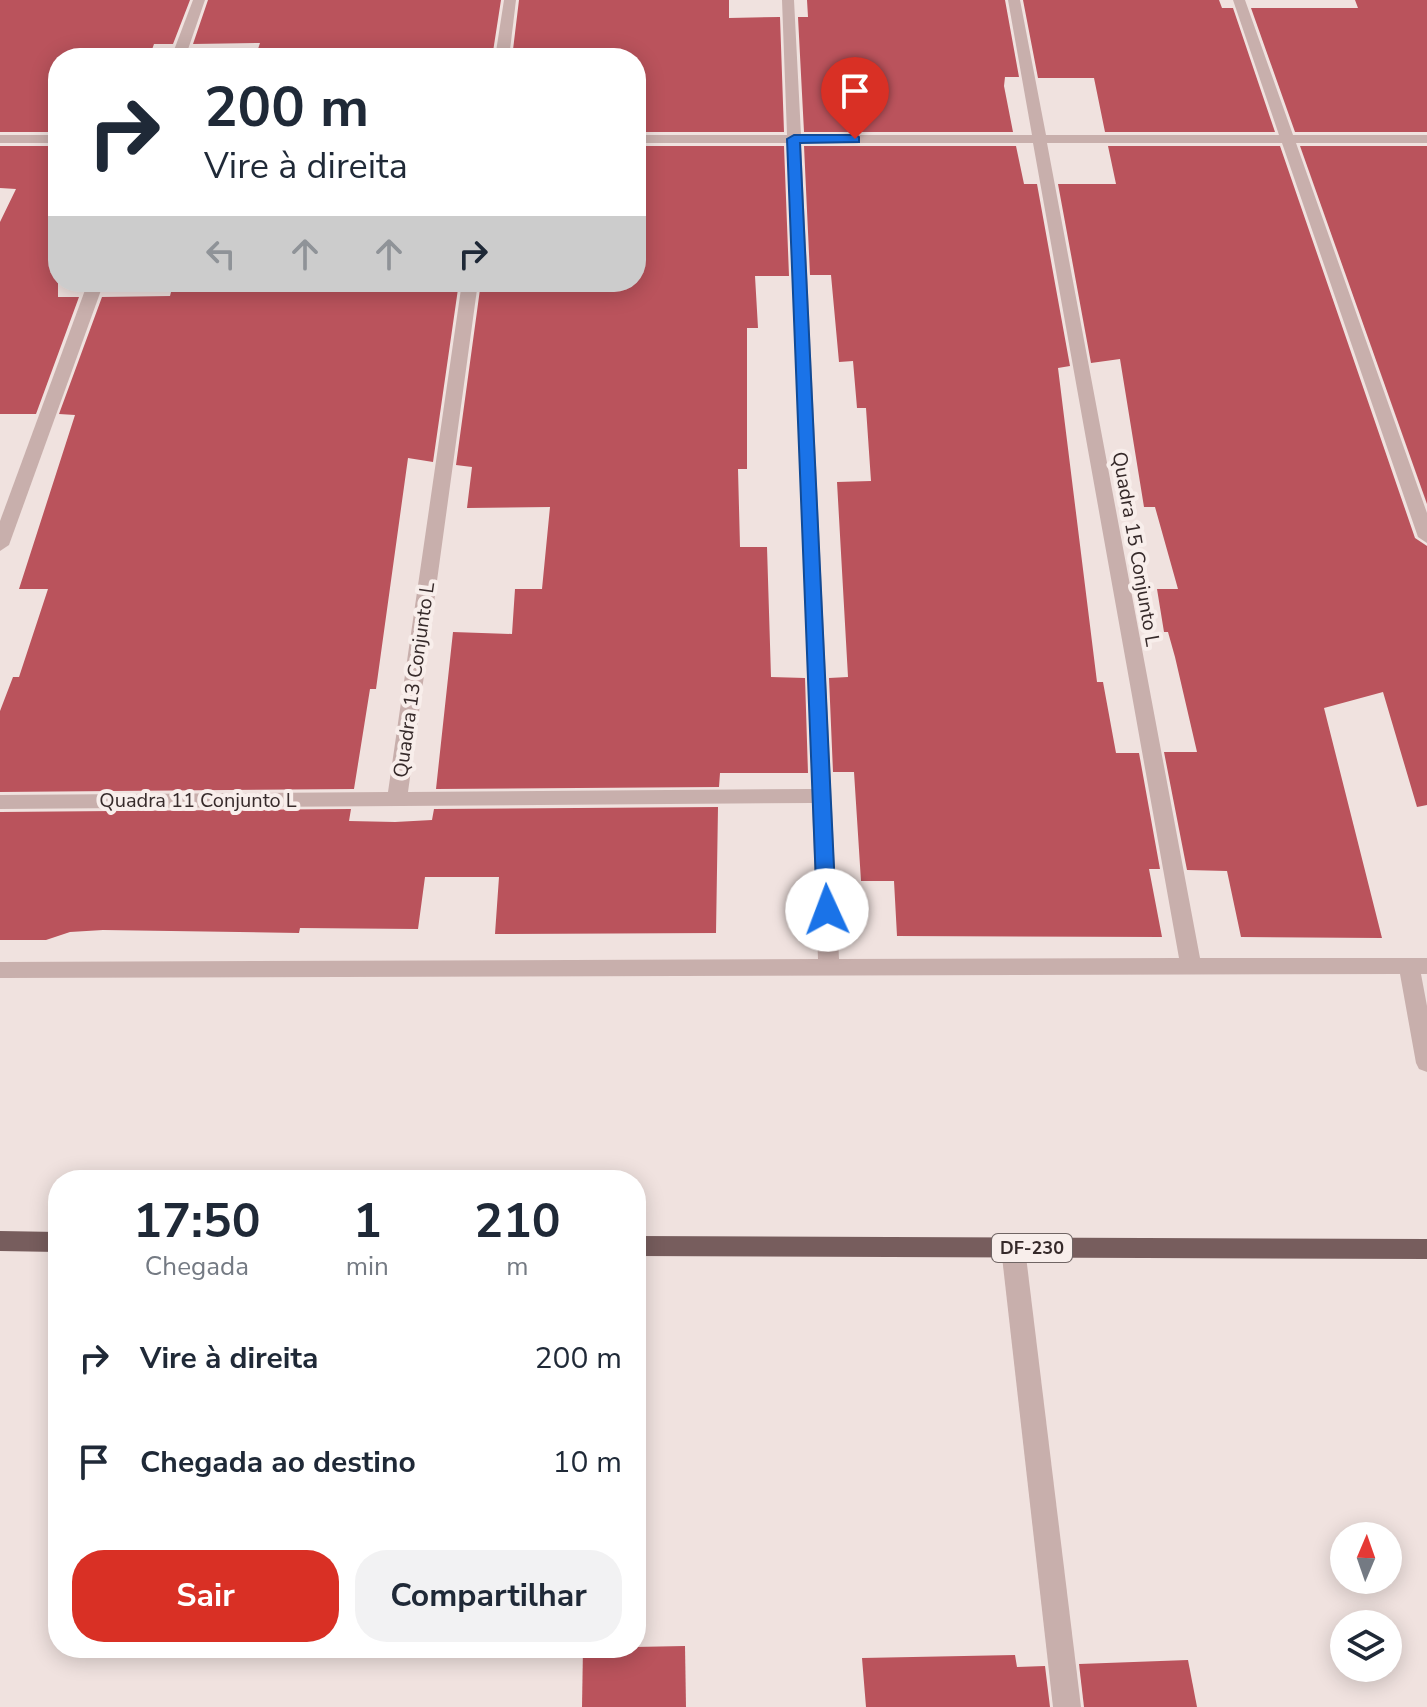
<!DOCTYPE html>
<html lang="pt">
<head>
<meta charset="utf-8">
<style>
	body { margin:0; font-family:"Nunito Sans",sans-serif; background:#f2f2f3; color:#1f2937; height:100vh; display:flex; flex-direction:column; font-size:30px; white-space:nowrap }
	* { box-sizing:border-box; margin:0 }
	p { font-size:26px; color:#747a83 }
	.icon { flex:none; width:44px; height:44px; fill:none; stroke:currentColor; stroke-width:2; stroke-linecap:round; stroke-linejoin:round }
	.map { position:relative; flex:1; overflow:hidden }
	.drawer { position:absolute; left:48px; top:1170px; width:598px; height:488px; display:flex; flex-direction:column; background:#fff; border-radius:32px; box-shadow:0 4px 20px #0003 }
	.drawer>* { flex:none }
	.hud { position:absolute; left:48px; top:48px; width:598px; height:244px; border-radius:32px; box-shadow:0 4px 20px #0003; background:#fff; color:#1f2937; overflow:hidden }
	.needle { width:52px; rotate:2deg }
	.controls { position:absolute; left:1330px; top:1522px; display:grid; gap:16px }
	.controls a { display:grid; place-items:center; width:72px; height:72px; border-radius:50%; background:#fff; box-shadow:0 4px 20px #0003; font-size:40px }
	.pin { position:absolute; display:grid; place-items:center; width:68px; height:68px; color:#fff; margin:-82px -34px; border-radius:50% 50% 50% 0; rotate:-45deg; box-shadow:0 0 8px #0007 }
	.pin .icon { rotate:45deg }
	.me { position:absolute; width:88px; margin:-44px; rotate:358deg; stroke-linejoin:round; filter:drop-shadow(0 0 6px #0008) }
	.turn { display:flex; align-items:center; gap:28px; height:168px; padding:0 24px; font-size:36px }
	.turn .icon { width:104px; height:104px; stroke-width:2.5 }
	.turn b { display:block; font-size:56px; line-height:68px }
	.lanes { display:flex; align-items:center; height:76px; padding:0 24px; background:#0003; justify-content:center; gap:40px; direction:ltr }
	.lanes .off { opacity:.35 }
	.eta { display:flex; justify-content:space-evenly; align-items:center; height:136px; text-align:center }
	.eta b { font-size:48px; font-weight:700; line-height:56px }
	.cta { display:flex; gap:16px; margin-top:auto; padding:16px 24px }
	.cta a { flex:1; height:92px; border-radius:32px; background:#d93025; color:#fff; font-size:32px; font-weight:700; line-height:92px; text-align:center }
	.cta a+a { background:#f2f2f3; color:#1f2937 }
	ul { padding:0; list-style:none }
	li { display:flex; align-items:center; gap:24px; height:104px; padding:0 24px }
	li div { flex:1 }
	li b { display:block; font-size:30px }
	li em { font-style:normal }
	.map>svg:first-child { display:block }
</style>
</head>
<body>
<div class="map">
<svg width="1427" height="1707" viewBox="0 0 1427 1707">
	<rect width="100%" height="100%" fill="#f0e2df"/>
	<g fill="#ba535c">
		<polygon points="0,0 190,0 173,44 154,44 149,58 58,58 58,132 0,132"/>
		<polygon points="208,0 501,0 492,58 256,55 260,43 193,44"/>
		<polygon points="519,0 729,0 729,18 780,17 784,132 636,132 636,58 512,58"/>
		<polygon points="807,0 1005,0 1019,77 1005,77 1004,86 1013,132 804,132 798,17 808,17"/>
		<polygon points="1023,0 1219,0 1222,8 1233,8 1275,132 1105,132 1094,78 1038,78"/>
		<polygon points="1355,0 1427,0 1427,132 1295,132 1251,8 1358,8"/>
		<polygon points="0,146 58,146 58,297 79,297 36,414 0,414 0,222 16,189 0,188"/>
		<polygon points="636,146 784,146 789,276 755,276 758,328 747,328 747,469 738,469 740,547 767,547 771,677 805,678 808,773 720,773 719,787 436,789 453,632 512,634 515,589 542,589 550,507 467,508 472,467 456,465 481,282 636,282"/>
		<polygon points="804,146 1016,146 1024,184 1037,184 1070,366 1058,368 1097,682 1103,682 1116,753 1139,753 1160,869 1149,869 1162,937 897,936 894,881 861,881 854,772 833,772 829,678 848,677 837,482 871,481 866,408 857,408 853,361 839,362 831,275 810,275"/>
		<polygon points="1108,146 1280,146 1415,538 1427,546 1427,805 1417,807 1383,692 1324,708 1382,938 1241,937 1227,871 1187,870 1164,752 1197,752 1175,657 1168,632 1164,632 1157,589 1178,589 1155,507 1144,507 1120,359 1091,363 1058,184 1116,184"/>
		<polygon points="1300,146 1427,146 1427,504"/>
		<polygon points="210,282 459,282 433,462 408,458 376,689 370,689 354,789 0,792 0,711 13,677 19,677 48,589 19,589 75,415 59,414 102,297 170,296 172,288 190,288"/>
		<polygon points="718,807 716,933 495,934 499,877 425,877 418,929 300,928 299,933 103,930 70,932 46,940 0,940 0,812 351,809 349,821 395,822 432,820 434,809"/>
		<polygon points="685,1646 686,1707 582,1707 583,1648"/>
		<polygon points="1015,1655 1017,1667 1045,1666 1050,1707 866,1707 862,1658"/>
		<polygon points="1188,1660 1197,1707 1084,1707 1079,1664"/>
	</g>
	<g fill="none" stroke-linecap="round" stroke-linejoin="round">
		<g fill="#c8afac" fill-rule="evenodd">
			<polygon points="193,0 205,0 185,58 171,58"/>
			<polygon points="504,0 516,0 509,58 495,58"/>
			<path d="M782 0H794L801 135H1032L1008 0H1020L1046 135H1279L1233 0H1245L1293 135H1427V143H1296L1427 513V543L1418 537 1282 143H1047L1200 958H1427V974H1421L1427 1006V1072L1419 1069 1416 1063 1400 974 0 978V962L818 959 812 803 0 809V795L388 792 462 282H478L408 792 812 789 787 143H636V135H787ZM801 143H1033L1179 958 839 959Z"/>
			<rect x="0" y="135" width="58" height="8"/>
			<polygon points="88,282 104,282 9,545 0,551 0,521"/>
			<polygon points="1013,1238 1021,1241 1025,1248 1081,1707 1053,1707 1001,1248 1005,1241"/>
		</g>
		<g fill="#775d5d" fill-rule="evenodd">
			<polygon points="0,1231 58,1232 58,1252 0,1251"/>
			<polygon points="636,1236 1427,1239 1427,1259 636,1256"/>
		</g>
	</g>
	<polygon fill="#1a73e8" stroke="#114b97" stroke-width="2" points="855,135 859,137 859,142 800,143 836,910 827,917 817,910 787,139 794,135"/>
	<g text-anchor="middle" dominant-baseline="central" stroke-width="8" stroke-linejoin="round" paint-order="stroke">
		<rect fill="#f8eeeb" stroke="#706564" stroke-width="2" x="992" y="1234" width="80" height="28" rx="6"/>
		<g font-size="18" font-weight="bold" fill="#362a2a">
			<text x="1032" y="1248">DF-230</text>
		</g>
		<g font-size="20" fill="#362a2a" stroke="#f8eeeb">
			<text transform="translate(1136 549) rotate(80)">Quadra 15 Conjunto L</text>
			<text transform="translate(414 680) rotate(-82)">Quadra 13 Conjunto L</text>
			<text x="198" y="800">Quadra 11 Conjunto L</text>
		</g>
	</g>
</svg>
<div class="controls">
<a><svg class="needle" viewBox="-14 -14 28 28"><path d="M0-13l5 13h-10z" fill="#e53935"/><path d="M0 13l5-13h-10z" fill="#747a83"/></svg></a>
<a><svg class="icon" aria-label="layers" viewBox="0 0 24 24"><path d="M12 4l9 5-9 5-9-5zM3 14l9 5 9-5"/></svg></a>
</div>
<div class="pin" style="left:855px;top:139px;background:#d93025"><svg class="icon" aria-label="arrive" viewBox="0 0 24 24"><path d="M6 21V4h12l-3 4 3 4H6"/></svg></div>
<svg class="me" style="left:827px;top:910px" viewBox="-20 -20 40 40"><circle r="19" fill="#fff"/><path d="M0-13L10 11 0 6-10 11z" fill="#1a73e8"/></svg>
<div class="hud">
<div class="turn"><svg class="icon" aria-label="right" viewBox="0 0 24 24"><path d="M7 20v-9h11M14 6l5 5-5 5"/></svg><div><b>200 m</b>Vire à direita</div></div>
<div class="lanes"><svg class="icon off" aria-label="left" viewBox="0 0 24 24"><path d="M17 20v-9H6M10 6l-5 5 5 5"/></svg><svg class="icon off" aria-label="ahead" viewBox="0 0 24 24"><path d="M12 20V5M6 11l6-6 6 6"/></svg><svg class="icon off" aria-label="ahead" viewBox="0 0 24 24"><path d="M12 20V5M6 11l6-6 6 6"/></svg><svg class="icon" aria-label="right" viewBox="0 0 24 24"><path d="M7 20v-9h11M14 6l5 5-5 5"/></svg></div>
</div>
<section class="drawer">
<div class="eta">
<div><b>17:50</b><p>Chegada</p></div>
<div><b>1</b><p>min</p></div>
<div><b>210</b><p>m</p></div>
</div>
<ul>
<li><svg class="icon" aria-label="right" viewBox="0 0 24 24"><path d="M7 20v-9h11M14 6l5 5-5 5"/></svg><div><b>Vire à direita</b></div><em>200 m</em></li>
<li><svg class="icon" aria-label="arrive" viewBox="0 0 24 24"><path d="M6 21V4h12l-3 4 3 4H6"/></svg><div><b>Chegada ao destino</b></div><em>10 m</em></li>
</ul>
<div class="cta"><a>Sair</a><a>Compartilhar</a></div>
</section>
</div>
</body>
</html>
